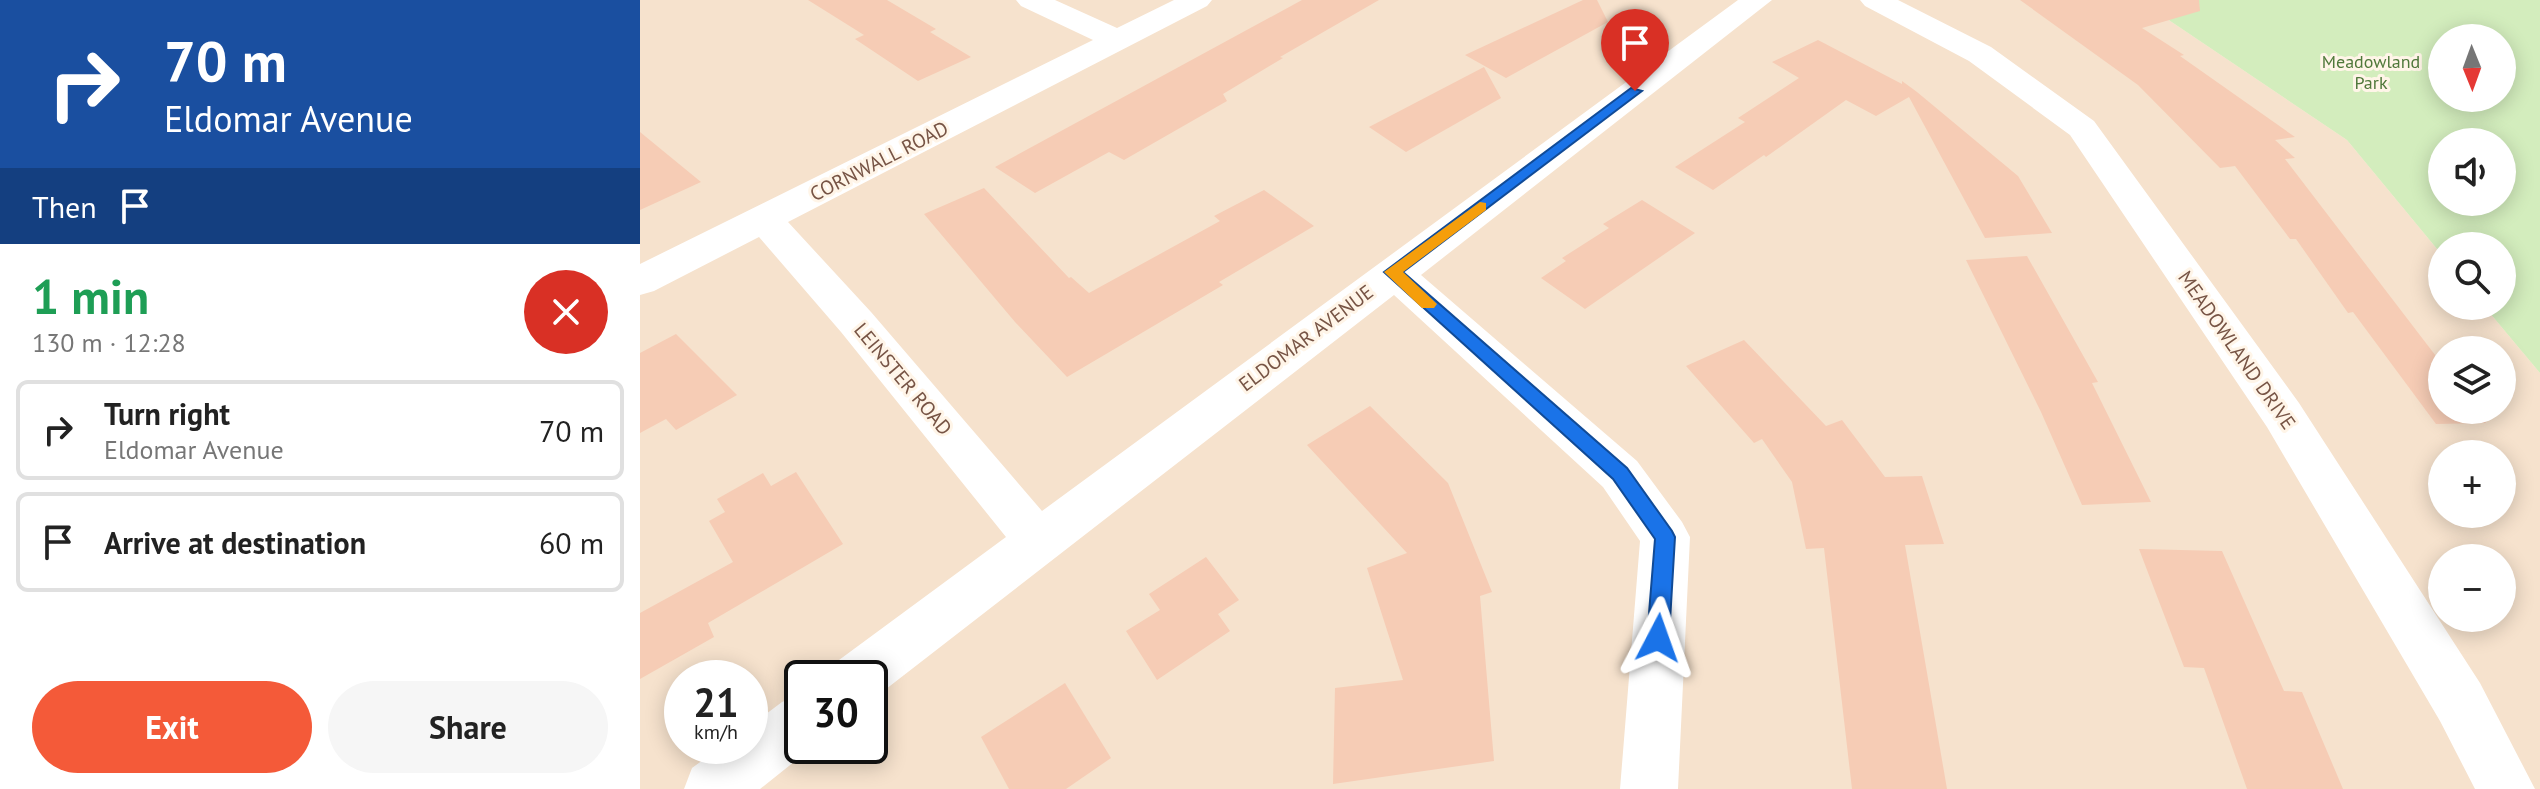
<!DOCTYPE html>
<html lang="en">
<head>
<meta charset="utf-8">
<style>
	body { margin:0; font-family:"PT Sans",sans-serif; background:#f6f6f6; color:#222; height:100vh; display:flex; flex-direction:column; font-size:30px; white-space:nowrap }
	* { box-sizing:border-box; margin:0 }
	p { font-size:26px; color:#767676 }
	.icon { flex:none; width:44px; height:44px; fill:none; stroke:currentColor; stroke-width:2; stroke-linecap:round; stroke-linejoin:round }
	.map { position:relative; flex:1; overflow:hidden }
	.sheet { display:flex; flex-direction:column; background:#fff; width:640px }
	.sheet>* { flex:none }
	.hud { background:#1a4fa0; color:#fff; overflow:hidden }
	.needle { width:52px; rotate:179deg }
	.fabs { position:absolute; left:1788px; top:24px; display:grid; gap:16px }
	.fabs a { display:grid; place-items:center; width:88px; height:88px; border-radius:50%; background:#fff; box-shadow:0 4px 20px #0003; font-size:40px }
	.speed { position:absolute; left:24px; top:660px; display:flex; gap:16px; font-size:40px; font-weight:700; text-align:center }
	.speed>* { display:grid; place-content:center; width:104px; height:104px; border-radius:50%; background:#fff; box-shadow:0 4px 20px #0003; line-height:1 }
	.speed small { font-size:20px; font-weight:400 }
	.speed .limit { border:4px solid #111; border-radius:12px; background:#fff; color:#111 }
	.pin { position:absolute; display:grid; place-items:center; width:68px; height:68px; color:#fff; margin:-82px -34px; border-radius:50% 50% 50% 0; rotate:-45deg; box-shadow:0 0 8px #0007 }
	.pin .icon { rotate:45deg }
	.me { position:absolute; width:88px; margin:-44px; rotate:4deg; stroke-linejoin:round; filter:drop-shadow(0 0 6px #0008) }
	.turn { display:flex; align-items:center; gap:28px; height:168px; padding:0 32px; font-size:36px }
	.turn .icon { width:104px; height:104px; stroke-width:2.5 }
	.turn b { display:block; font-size:56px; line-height:68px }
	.then { display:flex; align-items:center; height:76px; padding:0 32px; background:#0003; gap:16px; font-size:30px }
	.round { display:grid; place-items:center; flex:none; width:84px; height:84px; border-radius:42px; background:#f6f6f6 }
	.head { display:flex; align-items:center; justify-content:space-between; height:136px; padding:0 32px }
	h1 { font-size:48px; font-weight:700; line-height:60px; color:#1e9e55 }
	.cta { display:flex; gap:16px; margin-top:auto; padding:16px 32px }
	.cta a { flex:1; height:92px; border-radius:48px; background:#f45a39; color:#fff; font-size:32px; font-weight:700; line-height:92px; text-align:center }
	.cta a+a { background:#f6f6f6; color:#222 }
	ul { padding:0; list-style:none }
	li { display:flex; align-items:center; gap:24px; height:100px; margin:0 16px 12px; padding:0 16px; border:4px solid #e0e0e0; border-radius:12px }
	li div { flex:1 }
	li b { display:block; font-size:30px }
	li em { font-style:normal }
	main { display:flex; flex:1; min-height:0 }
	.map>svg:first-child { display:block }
</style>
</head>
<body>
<main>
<section class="sheet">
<div class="hud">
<div class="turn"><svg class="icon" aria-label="right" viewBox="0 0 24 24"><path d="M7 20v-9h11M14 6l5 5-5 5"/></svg><div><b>70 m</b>Eldomar Avenue</div></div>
<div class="then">Then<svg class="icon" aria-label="arrive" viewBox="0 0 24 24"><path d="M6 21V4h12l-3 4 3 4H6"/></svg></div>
</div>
<div class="head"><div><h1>1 min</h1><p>130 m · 12:28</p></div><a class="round" style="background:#d93025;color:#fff"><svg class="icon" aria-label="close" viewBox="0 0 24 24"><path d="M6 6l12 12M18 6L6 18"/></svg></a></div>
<ul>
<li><svg class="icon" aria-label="right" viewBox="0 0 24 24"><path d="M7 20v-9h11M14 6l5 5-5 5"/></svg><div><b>Turn right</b><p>Eldomar Avenue</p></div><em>70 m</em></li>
<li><svg class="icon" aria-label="arrive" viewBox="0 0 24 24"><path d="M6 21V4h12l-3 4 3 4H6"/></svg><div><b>Arrive at destination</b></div><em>60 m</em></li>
</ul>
<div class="cta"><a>Exit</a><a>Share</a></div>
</section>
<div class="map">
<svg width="1900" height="789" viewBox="0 0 1900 789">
	<rect width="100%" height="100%" fill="#fef1e0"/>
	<path fill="#f6e2cd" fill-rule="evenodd" d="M0 0H1499L1707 140 1802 255V306H1844L1900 373V789H0ZM1802 350H1862V410H1802ZM1802 454H1862V514H1802ZM1802 558H1862V618H1802ZM42 678H110V746H42ZM162 678H230V746H162Z"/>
	<path fill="#d3edbd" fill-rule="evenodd" d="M1499 0H1900V373L1844 306H1862V246H1802V255L1707 140ZM1802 38H1862V98H1802ZM1802 142H1862V202H1802Z"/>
	<g fill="#f6ccb5">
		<polygon points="168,0 247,0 296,29 290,32 331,57 278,81 215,39 224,35"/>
		<polygon points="662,0 739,0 640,57 643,58 583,94 587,101 484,160 469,152 395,193 355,167"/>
		<polygon points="943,0 957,0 968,22 866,78 825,55"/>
		<polygon points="1380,0 1559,0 1560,11 1502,28 1544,55 1540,56 1655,137 1635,140 1655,158 1645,159 1802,364 1802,410 1836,410 1846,423 1796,424 1713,312 1708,313 1656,239 1650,239 1595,166 1580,168 1498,85"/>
		<polygon points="1178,40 1262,84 1262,81 1277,92 1378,176 1412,233 1345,238 1269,97 1236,116 1206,100 1126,157 1124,155 1073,190 1035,167 1105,122 1098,118 1159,78 1132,62"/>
		<polygon points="844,67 861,98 766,152 729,127"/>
		<polygon points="0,132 61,182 0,210"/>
		<polygon points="344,188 429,278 431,277 449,293 580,221 574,216 624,190 674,226 579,282 583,285 427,377 375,322 284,214"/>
		<polygon points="1002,200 1055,233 945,309 901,278 926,261 922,258 969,228 963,224"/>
		<polygon points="1387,256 1458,382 1452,383 1511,502 1442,505 1401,412 1326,260"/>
		<polygon points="36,334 97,395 36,430 26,419 0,433 0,353"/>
		<polygon points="1104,340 1186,426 1202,420 1245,477 1282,476 1304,544 1265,545 1307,789 1212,789 1184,548 1166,549 1152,482 1122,439 1114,443 1046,366"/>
		<polygon points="730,406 808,483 852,592 840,596 854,761 693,784 695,688 763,680 727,568 767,553 667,445"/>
		<polygon points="156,472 203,544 68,623 74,637 0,679 0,613 93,562 69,521 85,512 77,499 123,473 131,486"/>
		<polygon points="1499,549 1582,551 1644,691 1662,692 1703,789 1607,789 1564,668 1544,667"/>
		<polygon points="566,557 599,600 578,614 590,631 517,680 486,631 520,610 509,594"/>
		<polygon points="425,683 471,758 426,789 369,789 341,737"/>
	</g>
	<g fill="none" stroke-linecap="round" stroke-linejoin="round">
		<g fill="#fff" fill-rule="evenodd">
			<polygon points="376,0 415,0 477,28 534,0 572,0 567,6 148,222 231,312 402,511 1098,0 1132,0 781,275 997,461 1042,522 1050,537 1038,789 980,789 1000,541 963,487 754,295 237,696 230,699 230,678 191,678 199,660 366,537 201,332 119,237 14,291 0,295 0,264 453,40 381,6"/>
			<polygon points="1220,0 1258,0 1351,47 1454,121 1659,403 1840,683 1895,789 1835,789 1800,721 1627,427 1430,135 1329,61 1225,6"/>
			<polygon points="162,694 162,746 174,746 120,789 44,789 52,768 82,746 110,746 110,726 142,702"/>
		</g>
	</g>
	<polygon fill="#1a73e8" stroke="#114b97" stroke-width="2" points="991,88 1002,91 763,272 987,468 1032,531 1035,537 1029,638 1026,645 1018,648 1011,645 1007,638 1015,539 973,479 744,272"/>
	<polygon fill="#f59e0b" points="840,202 846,203 846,210 763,272 797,304 794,308 782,308 744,272"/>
	<g text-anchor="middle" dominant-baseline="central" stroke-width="6" stroke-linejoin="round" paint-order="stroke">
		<g font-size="18" fill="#4f783a" stroke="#fff5e8">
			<text x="1731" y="61">Meadowland<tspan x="1731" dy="21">Park</tspan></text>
		</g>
		<g font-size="20" fill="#775445" stroke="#fff5e8">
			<text transform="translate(239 161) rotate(-27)">CORNWALL ROAD</text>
			<text transform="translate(666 338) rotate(-37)">ELDOMAR AVENUE</text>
			<text transform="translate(1597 350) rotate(55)">MEADOWLAND DRIVE</text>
			<text transform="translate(263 379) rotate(50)">LEINSTER ROAD</text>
		</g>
	</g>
</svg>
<div class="fabs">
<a><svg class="needle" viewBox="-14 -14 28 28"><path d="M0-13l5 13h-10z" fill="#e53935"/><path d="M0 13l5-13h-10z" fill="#767676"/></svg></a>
<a><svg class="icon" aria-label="sound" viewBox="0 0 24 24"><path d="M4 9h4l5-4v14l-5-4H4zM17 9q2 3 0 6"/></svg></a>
<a><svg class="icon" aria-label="search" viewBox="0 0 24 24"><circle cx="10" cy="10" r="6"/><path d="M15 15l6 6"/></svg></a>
<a><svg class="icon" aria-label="layers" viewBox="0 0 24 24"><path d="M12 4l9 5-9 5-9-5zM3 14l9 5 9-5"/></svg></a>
<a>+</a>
<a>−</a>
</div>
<div class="speed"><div>21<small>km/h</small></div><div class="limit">30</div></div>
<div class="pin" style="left:995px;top:91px;background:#d93025"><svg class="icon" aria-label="arrive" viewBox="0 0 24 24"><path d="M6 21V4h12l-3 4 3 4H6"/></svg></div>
<svg class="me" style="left:1018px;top:638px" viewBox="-20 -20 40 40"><path d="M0-17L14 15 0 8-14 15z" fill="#1a73e8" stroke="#fff" stroke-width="4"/></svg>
</div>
</main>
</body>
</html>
